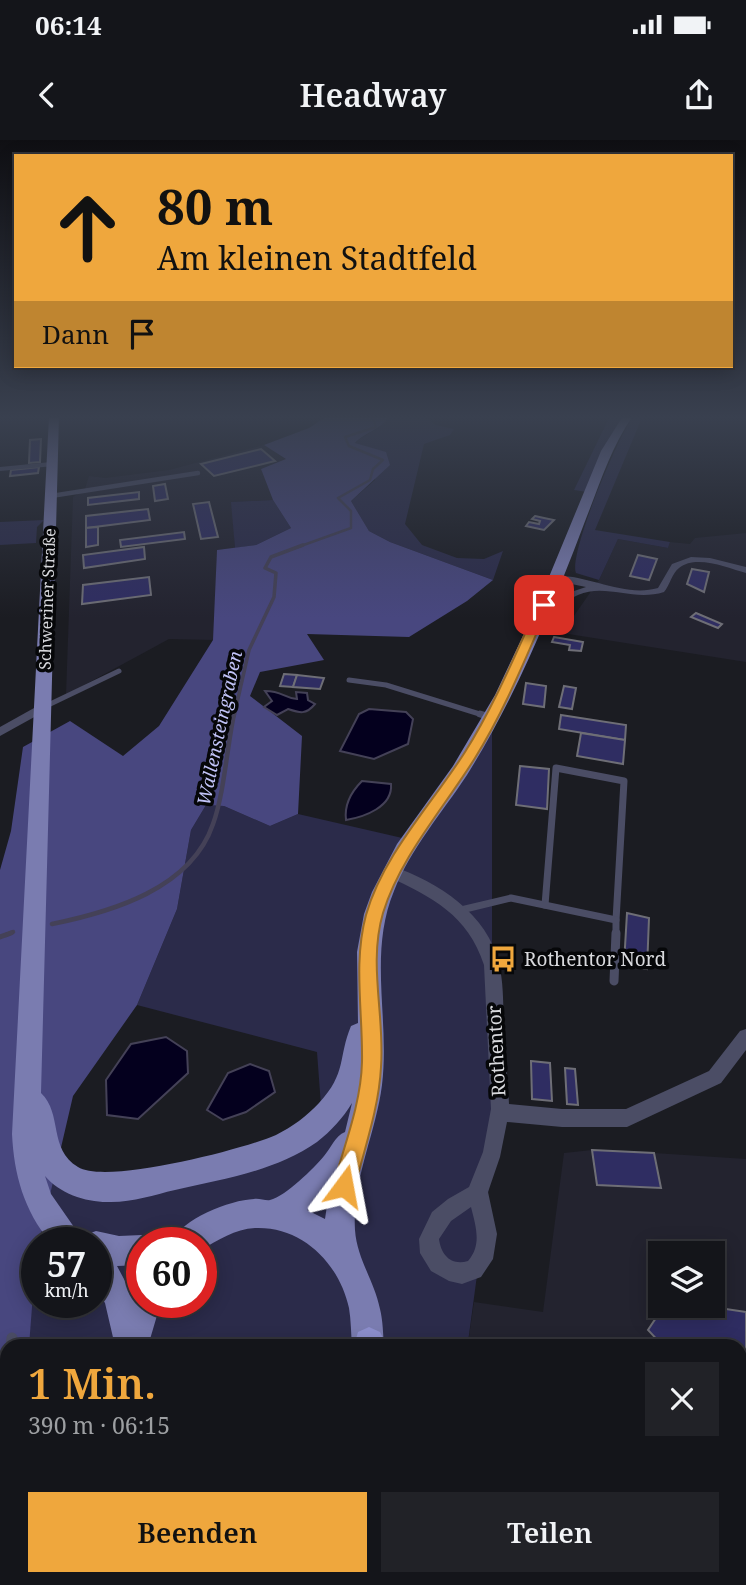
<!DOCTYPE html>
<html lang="de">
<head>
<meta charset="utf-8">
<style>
	body { margin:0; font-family:"Noto Serif",serif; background:#212227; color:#f1f3f6; height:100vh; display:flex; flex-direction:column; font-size:26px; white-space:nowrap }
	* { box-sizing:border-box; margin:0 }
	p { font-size:23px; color:#9d9fa2 }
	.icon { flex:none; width:38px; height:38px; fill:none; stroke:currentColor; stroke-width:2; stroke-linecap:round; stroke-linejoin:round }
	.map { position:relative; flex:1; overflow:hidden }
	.panel { position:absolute; left:0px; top:1199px; width:747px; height:247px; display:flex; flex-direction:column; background:#14151a; border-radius:21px 21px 0 0; box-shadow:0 4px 18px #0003,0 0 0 2px #333439 }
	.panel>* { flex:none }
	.top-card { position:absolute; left:14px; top:14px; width:719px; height:214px; border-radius:0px; box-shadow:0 4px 18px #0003,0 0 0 2px #333439; background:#efa73d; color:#111; overflow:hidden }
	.controls { position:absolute; left:648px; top:1101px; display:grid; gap:14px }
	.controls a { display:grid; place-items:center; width:77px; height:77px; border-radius:0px; background:#14151a; box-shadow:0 4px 18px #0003,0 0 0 2px #333439; font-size:35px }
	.speed { position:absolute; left:21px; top:1087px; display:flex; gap:14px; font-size:35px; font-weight:700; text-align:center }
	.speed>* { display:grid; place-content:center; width:91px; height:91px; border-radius:50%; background:#14151a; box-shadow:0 4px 18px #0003,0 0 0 2px #333439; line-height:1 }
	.speed small { font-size:18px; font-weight:400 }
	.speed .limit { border:10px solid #d22; background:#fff; color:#111 }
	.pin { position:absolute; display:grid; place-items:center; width:60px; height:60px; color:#fff; margin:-30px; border-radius:14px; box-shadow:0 4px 10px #0006 }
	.me { position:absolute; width:77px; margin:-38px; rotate:13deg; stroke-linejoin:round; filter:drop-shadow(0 0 5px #0008) }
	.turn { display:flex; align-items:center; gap:24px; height:147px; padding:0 28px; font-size:32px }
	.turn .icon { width:91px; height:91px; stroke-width:2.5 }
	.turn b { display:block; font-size:49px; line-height:60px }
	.then { display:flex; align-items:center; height:66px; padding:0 28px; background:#0003; gap:14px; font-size:26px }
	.round { display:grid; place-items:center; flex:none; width:74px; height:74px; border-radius:0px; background:#212227 }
	.head { display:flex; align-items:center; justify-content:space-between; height:119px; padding:0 28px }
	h1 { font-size:42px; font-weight:600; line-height:52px; color:#efa73d }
	.action { display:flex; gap:14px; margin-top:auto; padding:14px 28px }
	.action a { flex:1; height:80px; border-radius:0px; background:#efa73d; color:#111; font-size:28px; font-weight:600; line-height:80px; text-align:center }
	.action a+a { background:#212227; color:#f1f3f6 }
	.status { display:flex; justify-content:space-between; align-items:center; height:49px; padding:0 35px; background:#14151a; direction:ltr }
	.status svg { height:19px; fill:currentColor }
	header { display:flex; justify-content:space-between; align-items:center; height:91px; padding:0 28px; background:#14151a; font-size:32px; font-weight:600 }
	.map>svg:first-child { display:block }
</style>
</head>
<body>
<div class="status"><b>06:14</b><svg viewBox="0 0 49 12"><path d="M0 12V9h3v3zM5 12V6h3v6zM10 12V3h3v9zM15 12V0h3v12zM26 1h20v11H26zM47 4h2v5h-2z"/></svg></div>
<header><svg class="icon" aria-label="back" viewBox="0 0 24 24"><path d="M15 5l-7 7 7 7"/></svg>Headway<svg class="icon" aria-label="share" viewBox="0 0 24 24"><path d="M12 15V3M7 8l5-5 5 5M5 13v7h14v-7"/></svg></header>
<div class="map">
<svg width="746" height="1445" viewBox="0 0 746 1445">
	<rect width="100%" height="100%" fill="#1b1c22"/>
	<g fill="#23232f" fill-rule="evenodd">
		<polygon points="264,305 287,320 261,329 273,360 232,362 235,408 217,410 214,500 169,499 66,555 73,357 85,349 89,336 105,338 169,330"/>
		<polygon points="746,393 746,522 562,493 599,440 618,399 668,408 670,402 690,404 695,398"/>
		<path d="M592 1010 597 1045 660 1048 654 1013 746 1019V1277H740V1206H479L468 1203 474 1162 543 1172 564 1013ZM660 1113H712V1166H660Z"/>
	</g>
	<g fill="#2b2b4a" fill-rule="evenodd">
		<path d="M389 276H423L436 285 454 289 450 295 424 304 405 384 422 405 457 418 484 419 503 411 493 440 390 402 369 391 351 361 375 340 355 303C365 293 383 289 389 276Z"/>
		<polygon points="610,276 625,276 587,352 574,350"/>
		<path d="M634 276H645L641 280 595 390 670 402 668 408 618 399 599 440 576 433C568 415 619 293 634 276Z"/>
		<polygon points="273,360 291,388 256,405 235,408 231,362"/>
		<polygon points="44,380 37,387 36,403 0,405 0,382"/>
		<path d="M492 577V825L499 972 468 1202 479 1206H9L27 952 68 1038 228 1024 322 979 317 912 137 865 177 769 191 690 206 665 224 666 270 686 298 674 411 700ZM37 1102H96V1162H37ZM142 1102H201V1162H142Z"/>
		<polygon points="740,1277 746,1277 746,1445 0,1445 7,1438 740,1438"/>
	</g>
	<path fill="#48477f" d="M327 276H389C383 289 365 292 355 303L386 312 390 325 351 361 369 391 390 402 493 440 467 461 409 497 307 494 324 520 260 532 250 556 302 596 298 674 270 686 224 666 206 665 191 690 177 769 137 865 73 956 39 1102H37L29 1206H7L8 1439 7 1445H0V730L11 691 23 607 70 581 123 616 159 586 213 500 217 410 256 405 291 388 273 360 261 329 286 319 264 305 309 288Z"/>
	<g fill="#04001e" stroke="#444157" stroke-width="2">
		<path d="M265 551C283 551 283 558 297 559L296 552 307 553 308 560 315 564C306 575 300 573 288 569L277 575 264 567 272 561Z"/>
		<polygon points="369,569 406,572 413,579 408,604 374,619 340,611 359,574"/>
		<path d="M362 641 391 644C393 667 364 677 346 680 344 664 351 652 362 641Z"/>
		<polygon points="166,897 187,911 188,933 138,979 107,975 106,940 131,904"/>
		<polygon points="250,924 269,931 275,952 246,972 223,980 207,970 228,933"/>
	</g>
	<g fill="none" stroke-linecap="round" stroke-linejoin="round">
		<polyline stroke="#444157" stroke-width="2.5" points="298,407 351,388 351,371 338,358 370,340 373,329 383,320 349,306 345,297 376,287 372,276"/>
		<polyline stroke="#444157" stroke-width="3.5" points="234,576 249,510 274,457 276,433 265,428 271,417 303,405"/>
		<g stroke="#444157" stroke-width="4.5">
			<path d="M52 784C111 772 191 749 213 684 224 654 227 607 234 574"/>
			<polyline points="6,795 13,792"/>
		</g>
		<polyline stroke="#444157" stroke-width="5" points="0,797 11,793"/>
	</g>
	<g fill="#2f2d62" stroke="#6e6e76" stroke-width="2">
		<polygon points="41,299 40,322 29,323 30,300"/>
		<polygon points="261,309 275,321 214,336 201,324"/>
		<polygon points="39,327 38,333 10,336 11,330"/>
		<polygon points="165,344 168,359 155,361 153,346"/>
		<polygon points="139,352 139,359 88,365 88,358"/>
		<polygon points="209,362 218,397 201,399 193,364"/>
		<polygon points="148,369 150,380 86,388 86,376"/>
		<polygon points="535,376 544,378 554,380 544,390 526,386 529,382 539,384 540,381 532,379"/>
		<polygon points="98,387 98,405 86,407 86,388"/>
		<polygon points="184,392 185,399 121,407 120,400"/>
		<polygon points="144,407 145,419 84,428 83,415"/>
		<polygon points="638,415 657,419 649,440 630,436"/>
		<polygon points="692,429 709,432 704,452 687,444"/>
		<polygon points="149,437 151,455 82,464 83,445"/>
		<polygon points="696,473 722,484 718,488 691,477"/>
		<polygon points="554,497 583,502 581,511 569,510 570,505 552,502"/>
		<polygon points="284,534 297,535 293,547 280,546"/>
		<polygon points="297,535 324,538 320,549 293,547"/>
		<polygon points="526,543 546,546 544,567 523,564"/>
		<polygon points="564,546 576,548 572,569 559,567"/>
		<polygon points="561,575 626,585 625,600 559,589"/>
		<polygon points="581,593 625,600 623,624 577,616"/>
		<polygon points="520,626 549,629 547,669 516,665"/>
		<polygon points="627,773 649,778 647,829 624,824"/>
		<polygon points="531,921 550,923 552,961 532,959"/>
		<polygon points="565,928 575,929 578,965 567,964"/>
		<polygon points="592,1010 654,1013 661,1048 597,1045"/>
		<polygon points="664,1166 706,1166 746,1172 746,1234 740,1233 740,1206 663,1206 648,1190"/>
	</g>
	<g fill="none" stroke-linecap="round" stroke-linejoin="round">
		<polyline stroke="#4b4d65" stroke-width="4.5" points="51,356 198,333"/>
		<g stroke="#4b4d65" stroke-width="5">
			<polyline points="349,540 386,545 486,576"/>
			<polyline points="44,567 119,531"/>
		</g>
		<g stroke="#4b4d65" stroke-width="7">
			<polyline points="480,574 490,577"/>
			<polyline points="545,765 556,628 624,641 616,780"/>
			<polyline points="461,770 511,758 616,780 616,795"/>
		</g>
		<polyline stroke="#4b4d65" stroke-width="9" points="614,841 616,793"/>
		<g stroke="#4b4d65" stroke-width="11">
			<polyline points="11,1206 12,1198"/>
			<polyline points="1,1445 7,1301"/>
		</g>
		<g fill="#4b4d65" fill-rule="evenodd">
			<polygon points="51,322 55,324 54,326 0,331 0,327"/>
			<path d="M691 417 710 418 746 427V433C728 428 696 414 679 428 672 433 670 445 664 452 633 462 606 443 578 455 562 461 552 477 539 486L530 484 562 455 586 447 552 440V436C586 433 623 458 658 448L672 424Z"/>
			<polygon points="43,563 47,564 47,570 0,596 0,587"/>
			<path d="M392 726C438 742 488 774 499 824 504 844 503 868 504 889 505 914 508 939 509 964L562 969H626L709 931 740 891 746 889V910L721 943 627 987H562L507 982 500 1017 488 1052 497 1094 493 1119 481 1137 462 1144 449 1141 431 1131 420 1113 419 1099 432 1072 448 1059 469 1047 483 1012 491 969 484 825C468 775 432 757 387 736L385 732 387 728ZM471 1067C476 1087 482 1105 468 1121 451 1126 441 1115 439 1099L451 1081Z"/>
		</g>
		<g fill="#66678f" fill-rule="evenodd">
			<polygon points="142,1438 211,1438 210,1445 143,1445"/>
			<polygon points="247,1438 287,1438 284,1445 244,1445"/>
		</g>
		<path fill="#7a7cb0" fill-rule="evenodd" d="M49 276H59L41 953C63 974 48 1009 78 1027 106 1045 244 1009 276 995 292 987 307 976 319 963 347 933 338 917 351 886L358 883 357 812 364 774 372 752 397 704 453 626 495 555 537 466 601 311 623 276H633C611 307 601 341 587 376 569 424 550 472 529 518 511 558 490 598 467 635 442 673 411 708 394 751 368 814 390 879 382 945 376 993 352 1040 355 1090 357 1119 374 1140 380 1169 383 1181 383 1194 384 1206H352C351 1194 351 1180 349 1168 339 1123 302 1086 255 1088 235 1089 218 1100 201 1110V1102H172C181 1079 230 1060 254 1059 259 1058 266 1061 270 1060 286 1056 314 1028 324 1016 331 1008 335 996 345 992L352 963C343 978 331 991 317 1002 276 1031 223 1039 175 1050 153 1055 131 1063 107 1062 85 1062 59 1053 45 1036L51 1054 83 1100 85 1095 96 1091 119 1096 142 1095 153 1099 154 1102H142V1125L117 1126 132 1154 142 1148V1162H161L148 1206H115L105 1163 96 1149V1102H50C24 1070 14 1035 12 994ZM329 1052 325 1079 307 1070Z"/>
		<g fill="#8d8fcd" fill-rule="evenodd">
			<polygon points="369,1187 380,1192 387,1206 354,1206 358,1192"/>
			<polygon points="740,1321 746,1322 746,1358 740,1357"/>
		</g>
	</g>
	<linearGradient id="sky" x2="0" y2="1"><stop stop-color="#0f0f13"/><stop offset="0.58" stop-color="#39404f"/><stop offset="1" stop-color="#39404f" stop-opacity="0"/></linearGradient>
	<rect width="746" height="478" fill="url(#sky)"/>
	<path fill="#efa73d" stroke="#9b6d28" stroke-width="2" d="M544 462 549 465C526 517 505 570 475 618 444 668 400 717 383 773 368 824 385 876 381 927 379 967 365 1007 355 1046L352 1053 344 1057 337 1053 333 1046C344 1006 361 964 362 922 363 873 353 823 366 775 383 715 432 664 465 612 494 566 515 515 538 465Z"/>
	<defs>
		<g id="bus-bare" transform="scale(2.1)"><path d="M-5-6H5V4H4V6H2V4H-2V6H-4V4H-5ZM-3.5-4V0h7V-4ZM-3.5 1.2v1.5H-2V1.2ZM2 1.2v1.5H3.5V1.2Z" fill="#efa73d" stroke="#060709" stroke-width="2.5" paint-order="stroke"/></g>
	</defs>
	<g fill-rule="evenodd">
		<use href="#bus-bare" x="503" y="819"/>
	</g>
	<g text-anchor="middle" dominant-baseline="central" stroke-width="7" stroke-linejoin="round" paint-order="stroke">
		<g font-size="16" fill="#d8d9dd" stroke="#060709">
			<text transform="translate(47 459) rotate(-88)">Schweriner Straße</text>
		</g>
		<g font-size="18" font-style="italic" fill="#c1c3f7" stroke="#060709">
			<text transform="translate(219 588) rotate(-78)">Wallensteingraben</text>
		</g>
		<g font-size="19" fill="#d8d9dd" stroke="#060709" text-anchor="start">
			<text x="524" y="819">Rothentor Nord</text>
		</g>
		<g font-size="19" fill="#d8d9dd" stroke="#060709">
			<text transform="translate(496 911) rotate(-93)">Rothentor</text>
		</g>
	</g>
</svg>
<div class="controls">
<a><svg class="icon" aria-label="layers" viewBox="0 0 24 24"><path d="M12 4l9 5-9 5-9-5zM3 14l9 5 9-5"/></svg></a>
</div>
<div class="speed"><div>57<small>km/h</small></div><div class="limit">60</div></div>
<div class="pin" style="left:544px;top:465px;background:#d93025"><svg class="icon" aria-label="arrive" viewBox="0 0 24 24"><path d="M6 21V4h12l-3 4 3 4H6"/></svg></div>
<svg class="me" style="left:344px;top:1046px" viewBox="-20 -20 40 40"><path d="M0-17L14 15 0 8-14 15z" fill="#efa73d" stroke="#fff" stroke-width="4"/></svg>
<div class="top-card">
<div class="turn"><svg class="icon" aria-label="ahead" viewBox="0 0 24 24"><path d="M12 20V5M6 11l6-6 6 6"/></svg><div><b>80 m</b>Am kleinen Stadtfeld</div></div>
<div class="then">Dann<svg class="icon" aria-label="arrive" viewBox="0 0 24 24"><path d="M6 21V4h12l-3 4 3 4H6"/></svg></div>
</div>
<section class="panel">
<div class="head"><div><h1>1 Min.</h1><p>390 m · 06:15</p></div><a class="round"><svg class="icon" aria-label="close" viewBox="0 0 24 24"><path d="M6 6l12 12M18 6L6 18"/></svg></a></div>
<div class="action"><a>Beenden</a><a>Teilen</a></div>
</section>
</div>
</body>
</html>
